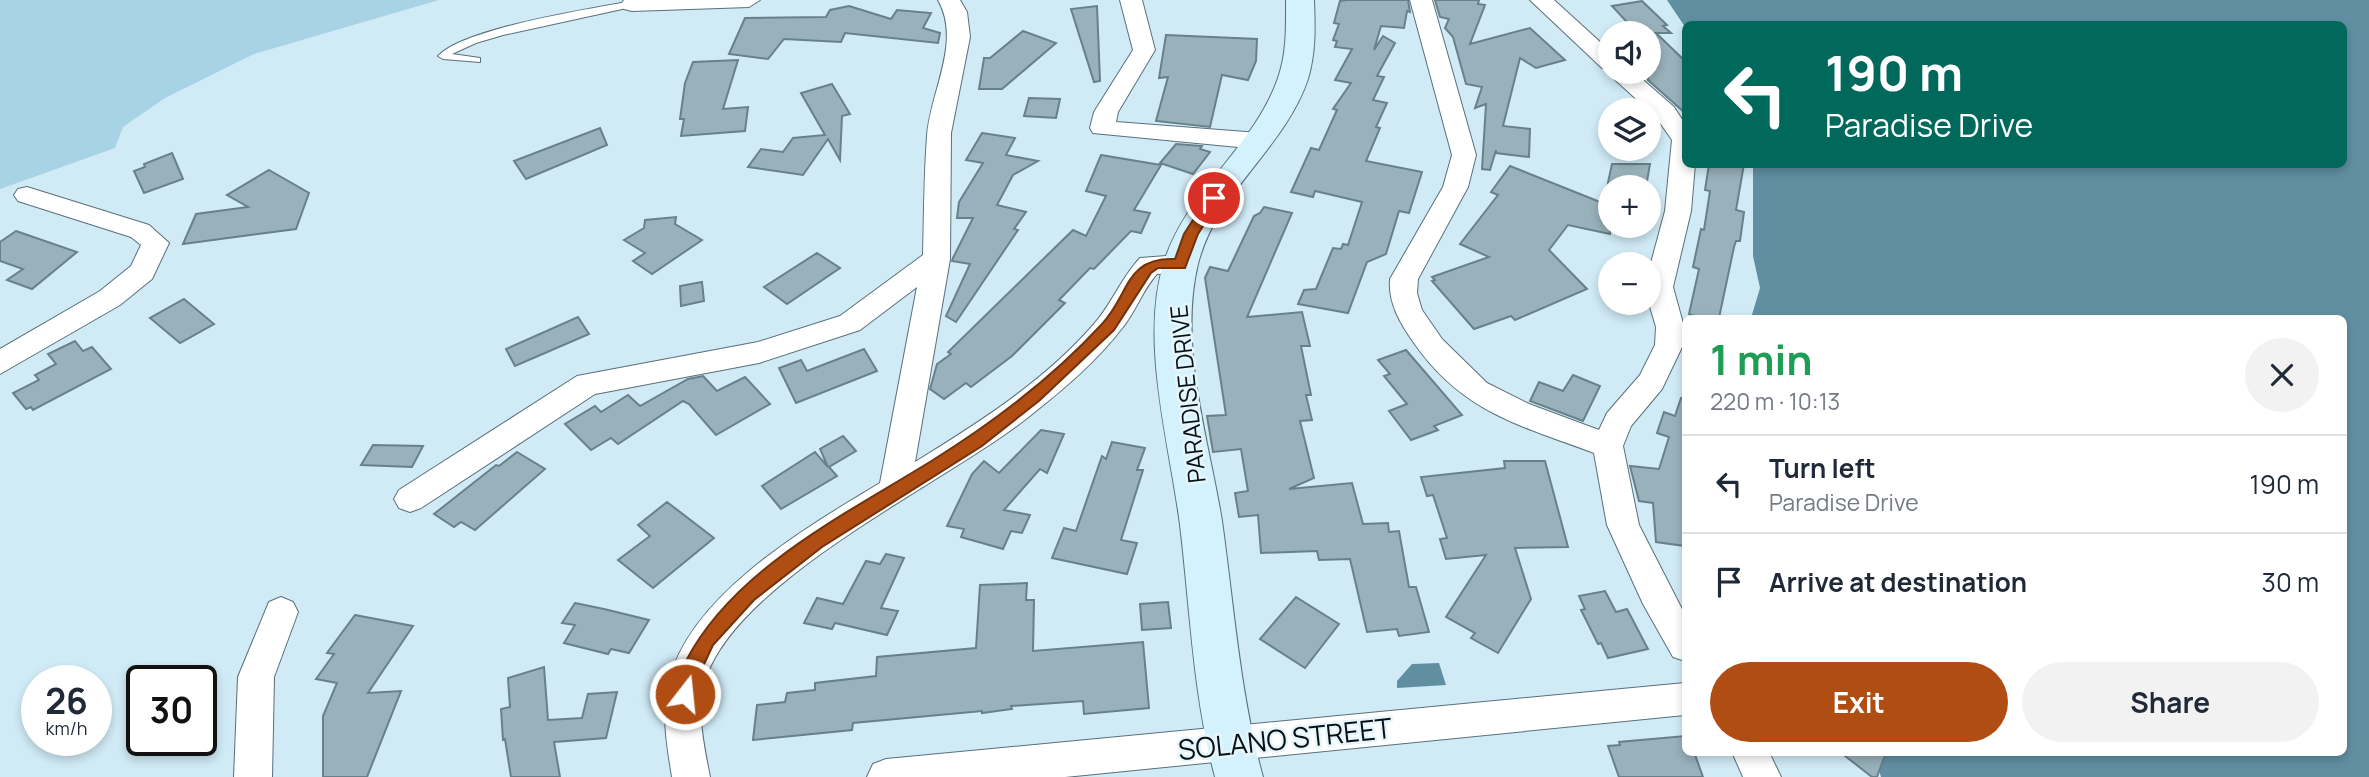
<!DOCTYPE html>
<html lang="en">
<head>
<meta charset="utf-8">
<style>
	body { margin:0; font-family:Manrope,sans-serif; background:#f2f2f3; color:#1f2937; height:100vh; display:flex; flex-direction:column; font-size:26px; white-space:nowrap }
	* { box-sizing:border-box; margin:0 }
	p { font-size:23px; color:#747a83 }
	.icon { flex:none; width:38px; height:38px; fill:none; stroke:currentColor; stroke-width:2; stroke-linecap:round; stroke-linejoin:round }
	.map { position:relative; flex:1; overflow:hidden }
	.drawer { position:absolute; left:1682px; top:315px; width:665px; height:441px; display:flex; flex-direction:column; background:#fff; border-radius:10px; box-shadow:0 4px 10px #0003 }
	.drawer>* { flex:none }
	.banner { position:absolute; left:1682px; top:21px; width:665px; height:147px; border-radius:10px; box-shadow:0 4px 10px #0003; background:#00695c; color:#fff; overflow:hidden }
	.fabs { position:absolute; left:1598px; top:21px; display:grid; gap:14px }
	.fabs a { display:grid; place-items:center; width:63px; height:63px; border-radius:50%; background:#fff; box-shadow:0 4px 10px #0003; font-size:35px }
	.speed { position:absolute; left:21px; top:665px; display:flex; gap:14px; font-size:35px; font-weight:700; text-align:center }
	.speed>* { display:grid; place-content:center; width:91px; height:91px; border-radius:50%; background:#fff; box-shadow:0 4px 10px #0003; line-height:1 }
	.speed small { font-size:18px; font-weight:400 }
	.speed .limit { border:4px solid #111; border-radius:10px; background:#fff; color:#111 }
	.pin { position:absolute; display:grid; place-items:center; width:60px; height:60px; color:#fff; margin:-30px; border:4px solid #fff; border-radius:50%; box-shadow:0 2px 7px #0007 }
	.me { position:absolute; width:77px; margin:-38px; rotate:16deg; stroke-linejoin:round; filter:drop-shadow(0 0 5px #0008) }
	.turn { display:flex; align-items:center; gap:24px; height:147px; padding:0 28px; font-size:32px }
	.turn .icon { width:91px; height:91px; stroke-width:2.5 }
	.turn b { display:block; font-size:49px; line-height:60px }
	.round { display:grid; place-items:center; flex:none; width:74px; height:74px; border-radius:37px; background:#f2f2f3 }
	.headline { display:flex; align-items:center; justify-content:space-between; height:119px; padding:0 28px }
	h1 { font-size:42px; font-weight:700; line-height:52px; color:#1e9e55 }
	.primary-button { display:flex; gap:14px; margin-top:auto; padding:14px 28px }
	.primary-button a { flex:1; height:80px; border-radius:42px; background:#af4d13; color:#fff; font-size:28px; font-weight:700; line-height:80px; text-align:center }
	.primary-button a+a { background:#f2f2f3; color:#1f2937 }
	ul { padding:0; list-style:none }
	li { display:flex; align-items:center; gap:21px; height:98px; padding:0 28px; border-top:2px solid #e0e1e3 }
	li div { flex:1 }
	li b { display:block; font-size:26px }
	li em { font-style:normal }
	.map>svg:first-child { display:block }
</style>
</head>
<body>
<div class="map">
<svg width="2369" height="777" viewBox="0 0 2369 777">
	<rect width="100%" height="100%" fill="#d0ebf6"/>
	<polygon fill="#a8d3e5" points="0,0 439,0 254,54 165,98 123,127 115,148 0,189"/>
	<g fill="#618fa2">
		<polygon points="1667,0 2369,0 2369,777 1881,777 1874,753 2343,752 2343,318 1751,318 1760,288 1753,256 1753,165 2343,164 2343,24 1685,27"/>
		<polygon points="1439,663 1446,685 1397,688 1397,681 1412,664"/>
	</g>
	<g fill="#98b1bb" stroke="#68808a" stroke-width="2">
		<polygon points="1347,0 1408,0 1410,12 1407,11 1404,28 1381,26 1374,50 1383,36 1395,43 1377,76 1384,77 1373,100 1387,103 1376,127 1380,128 1366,161 1422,172 1409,213 1399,211 1386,254 1367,262 1348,313 1298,304 1304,290 1316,289 1333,248 1341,249 1343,244 1348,245 1362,202 1315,191 1313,197 1291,192 1311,148 1319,150 1337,110 1333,109 1351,83 1335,80 1352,49 1335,47 1337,41 1333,40 1339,24 1334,23 1340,1"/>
		<polygon points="1435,0 1479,0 1478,4 1485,5 1470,44 1530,28 1565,60 1536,68 1520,58 1503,126 1530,129 1529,157 1496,153 1496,150 1490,170 1482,169 1486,104 1475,108 1482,87 1466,84 1453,37 1445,28 1449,19 1440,17"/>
		<polygon points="1642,1 1667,25 1663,26 1671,33 1656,33 1685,61 1685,113 1648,80 1648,33 1637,33 1612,6"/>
		<polygon points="849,6 891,19 897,10 931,13 923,28 940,33 938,43 845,33 841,42 784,39 768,59 729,54 745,18 826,17 830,10"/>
		<polygon points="1097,6 1100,81 1094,82 1071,9"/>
		<polygon points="1023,31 1056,43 1002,89 979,89 984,58 990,58"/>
		<polygon points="1166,35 1257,39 1256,61 1248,80 1222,75 1210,127 1156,121 1168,77 1159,78"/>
		<polygon points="738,60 723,109 748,107 745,131 681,136 684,119 680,119 685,83 693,62"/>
		<polygon points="832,84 850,114 842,116 840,160 828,139 803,175 748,167 761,149 783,152 793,138 825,135 801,93"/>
		<polygon points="1029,98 1060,99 1056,118 1024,116"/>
		<polygon points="600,128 607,145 526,179 514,161"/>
		<polygon points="982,133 1015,138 1006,155 1038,161 1013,175 997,205 1026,212 1014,229 1018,230 956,322 946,316 970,264 952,261 953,258 973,218 957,218 959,202 983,163 966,160"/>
		<polygon points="1176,144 1202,146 1200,149 1210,152 1193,174 1160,163"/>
		<polygon points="172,153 183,179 144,193 134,171 145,167 144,164"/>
		<polygon points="1101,155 1161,165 1134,210 1150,213 1141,233 1131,231 1094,269 1090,268 1059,300 1065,303 1012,356 971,387 966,383 944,399 930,389 937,364 951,354 948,352 1073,230 1086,236 1106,196 1086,191"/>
		<polygon points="1612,164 1650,164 1646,187 1607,187"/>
		<polygon points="1709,164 1744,164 1736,210 1744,212 1740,241 1736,241 1734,247 1719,318 1701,318 1689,314 1699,269 1693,267 1701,229 1704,230 1710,191 1705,190"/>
		<polygon points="1510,166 1610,206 1610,234 1568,225 1549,250 1587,289 1515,320 1511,316 1474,329 1432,281 1435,280 1432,277 1489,257 1460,244 1498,195 1491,192"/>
		<polygon points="269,170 309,193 296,229 183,244 196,214 248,207 227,195"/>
		<polygon points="1264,207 1292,213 1247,317 1302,312 1310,346 1301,346 1311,395 1306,395 1312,420 1300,421 1314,478 1289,489 1352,483 1363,524 1388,523 1389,532 1399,531 1409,587 1416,587 1429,632 1399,636 1397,629 1367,632 1350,559 1319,560 1317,551 1261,553 1258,515 1239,517 1235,493 1248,491 1241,449 1213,452 1207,416 1226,415 1205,278 1210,267 1228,271 1254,216 1260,213"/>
		<polygon points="676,217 675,224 702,240 652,274 633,261 645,253 624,240 644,228 645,220"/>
		<polygon points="16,231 77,252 32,289 7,280 23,269 0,261 0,242"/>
		<polygon points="817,253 840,268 787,304 764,287"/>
		<polygon points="702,282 704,301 681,306 680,286"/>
		<polygon points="184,299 214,324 180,343 150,318"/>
		<polygon points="578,317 589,334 515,366 506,349"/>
		<polygon points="75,341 83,351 92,347 111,369 33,410 31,407 26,409 13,393 39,380 35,375 56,364 48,354"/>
		<polygon points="864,349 877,371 796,403 779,368 801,360 807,371"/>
		<polygon points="1406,350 1462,415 1434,426 1438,430 1411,440 1389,411 1407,404 1384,376 1390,374 1378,360"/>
		<polygon points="1573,375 1600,386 1583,421 1530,401 1539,382 1563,391"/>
		<polygon points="703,376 717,391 745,377 770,404 716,435 689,404 683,401 618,444 611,438 591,450 565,424 595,406 601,412 628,395 640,406 688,379"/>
		<polygon points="1681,398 1685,399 1685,546 1656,542 1653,503 1639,501 1630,466 1659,469 1669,437 1657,433 1664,412 1675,416"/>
		<polygon points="1041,430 1064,434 1047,473 1040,469 1004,510 1030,515 1022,533 1011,531 1003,549 961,537 964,529 947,526 972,474 984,461 999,473"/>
		<polygon points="843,436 856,451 829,467 837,476 781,509 762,486 815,452 828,467 820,449"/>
		<polygon points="1112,442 1145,448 1137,470 1143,470 1121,540 1137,543 1127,574 1052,558 1064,528 1076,531 1102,456 1106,459"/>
		<polygon points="373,445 423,446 412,467 361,465"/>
		<polygon points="517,452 545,469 475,530 461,522 454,527 434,514 496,465 499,466"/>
		<polygon points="1504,461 1545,461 1568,547 1515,548 1531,599 1498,653 1471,638 1475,633 1446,617 1486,555 1446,559 1440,539 1447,538 1433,495 1427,496 1421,477 1505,468"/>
		<polygon points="667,502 714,538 653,588 618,560 650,536 638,525"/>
		<polygon points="886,554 904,558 881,608 898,611 887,635 835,623 832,629 804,623 817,598 843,604 866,561 880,564"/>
		<polygon points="1027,583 1026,600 1034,600 1033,651 1143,642 1149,708 1084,714 1083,701 1011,706 1012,709 982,713 982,711 853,723 852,730 753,740 757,705 785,702 787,693 815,690 815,683 876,676 877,657 976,648 980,585"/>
		<polygon points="1605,591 1616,612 1627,609 1648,649 1608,658 1601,643 1598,644 1581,610 1585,609 1579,596"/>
		<polygon points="1296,597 1339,624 1305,668 1260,639"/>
		<polygon points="1168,602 1171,628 1142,630 1140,604"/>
		<polygon points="575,603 604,609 649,620 629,653 611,649 608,654 564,643 575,625 562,623"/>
		<polygon points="355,615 413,626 368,693 401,691 367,777 323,777 323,716 337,683 316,679 334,654 327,653"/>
		<polygon points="544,667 548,720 582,718 588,694 617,692 606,738 554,742 560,777 511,777 505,739 503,740 501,709 510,707 508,678"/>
		<polygon points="1685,736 1685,752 1694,752 1703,777 1619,777 1608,746 1620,745 1619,742"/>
		<polygon points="1840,752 1886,752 1877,777 1872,777"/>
	</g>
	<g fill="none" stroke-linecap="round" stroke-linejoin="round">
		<g stroke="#58707a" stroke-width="2">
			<path id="lane" d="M632 1 637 4 636 6 503 35 476 43 452 54 480 58V62L443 59 438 56C464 28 590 9 632 1Z"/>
		</g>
		<g stroke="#58707a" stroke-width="2">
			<g id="street">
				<polygon points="624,0 760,0 749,7 632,11 624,9 621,4"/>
				<path d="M938 0H960L967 12 970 37 951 133 950 259 915 462C978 423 1045 381 1094 324 1112 304 1121 278 1140 258L1180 255 1190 257 1194 264 1190 271 1157 274C1143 289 1136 311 1123 327 1097 361 1065 388 1031 415 946 483 742 576 706 677 695 708 704 746 710 777H672C667 746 661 713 669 681 691 594 807 527 880 483L917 287 860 330 759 363 595 394 421 508 410 512 399 508 394 499 399 490 577 376 758 342 840 316 923 255C924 216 924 176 927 136 930 92 962 42 938 0Z"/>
				<polygon points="1120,0 1142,0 1155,50 1118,112 1116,122 1259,133 1268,136 1271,141 1268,146 1259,149 1093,133 1090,128 1094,112 1133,50"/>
				<path d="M1410 0H1432L1476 155 1468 187 1418 279 1417 293 1422 310 1442 339 1487 383 1529 404 1599 430 1607 413 1640 375 1655 345 1656 327 1648 300V274L1665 211 1672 140 1656 117 1612 77 1608 72 1610 70 1602 68 1530 0H1554L1610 51V72H1634L1674 107 1685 124V164H1695L1691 211 1673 287 1684 327 1683 345 1662 389 1631 426 1623 446 1639 525 1685 615V661L1673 657 1643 604 1607 525 1594 453C1519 425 1462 412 1414 343 1400 323 1388 303 1390 279L1443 187 1452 155Z"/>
				<polygon points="27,187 149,225 169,243 152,279 120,305 0,374 0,349 100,291 131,266 141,245 131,237 18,201 14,195 18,189"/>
				<polygon points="281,597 293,602 298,612 274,677 272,777 234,777 238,677 269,602"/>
				<polygon points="1685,683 1685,715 1065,777 867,777 873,764 886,759"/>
				<polygon points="1732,752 1769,752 1781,777 1743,777"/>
			</g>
		</g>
		<g stroke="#58707a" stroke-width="2">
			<path id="secondary" d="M1286 0H1314C1315 27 1316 52 1308 79 1285 148 1216 192 1198 264 1178 348 1209 439 1222 521 1234 606 1240 694 1263 777H1215C1193 695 1190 608 1180 525 1170 445 1139 341 1164 262 1186 191 1254 148 1278 78 1287 52 1286 27 1286 0Z"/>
		</g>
		<use href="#lane" fill="#fff" fill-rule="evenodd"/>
		<use href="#street" fill="#fff" fill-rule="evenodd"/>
		<use href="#secondary" fill="#d4f2fd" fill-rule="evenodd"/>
	</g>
	<path fill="#af4d13" stroke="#72320c" stroke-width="2" d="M1214 194 1221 198 1198 234 1185 268H1158L1151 273 1114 330 1040 400 982 446 822 547 754 600 713 645 698 677 692 700 685 703 678 700C672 687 680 673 686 661 734 568 848 513 933 460 994 422 1054 376 1102 324 1130 294 1125 257 1175 259L1184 234 1209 195Z"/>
	<g text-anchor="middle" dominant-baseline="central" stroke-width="5" stroke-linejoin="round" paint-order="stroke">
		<g font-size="24" fill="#081115" stroke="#e6f6fd">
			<text transform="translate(1187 394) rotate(-96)">PARADISE DRIVE</text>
		</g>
		<g font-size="28" fill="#081115" stroke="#e6f6fd">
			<text transform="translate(1285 738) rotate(-6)">SOLANO STREET</text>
		</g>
	</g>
</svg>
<div class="fabs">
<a><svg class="icon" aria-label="sound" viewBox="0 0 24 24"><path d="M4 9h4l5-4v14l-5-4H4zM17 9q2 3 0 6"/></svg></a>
<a><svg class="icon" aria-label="layers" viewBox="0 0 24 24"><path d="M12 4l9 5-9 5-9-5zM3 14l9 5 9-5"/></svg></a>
<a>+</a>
<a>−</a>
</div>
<div class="speed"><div>26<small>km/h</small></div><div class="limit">30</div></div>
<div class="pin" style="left:1214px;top:198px;background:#d93025"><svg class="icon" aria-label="arrive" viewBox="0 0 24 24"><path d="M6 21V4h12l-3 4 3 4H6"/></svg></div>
<svg class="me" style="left:685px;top:694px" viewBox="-20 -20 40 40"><circle r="17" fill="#af4d13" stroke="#fff" stroke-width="3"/><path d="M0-11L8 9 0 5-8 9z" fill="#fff"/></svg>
<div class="banner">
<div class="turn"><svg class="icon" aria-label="left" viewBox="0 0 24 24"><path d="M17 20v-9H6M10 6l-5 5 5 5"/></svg><div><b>190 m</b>Paradise Drive</div></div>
</div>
<section class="drawer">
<div class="headline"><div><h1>1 min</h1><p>220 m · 10:13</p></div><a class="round"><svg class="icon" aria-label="close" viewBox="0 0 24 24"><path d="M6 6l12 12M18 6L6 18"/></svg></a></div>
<ul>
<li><svg class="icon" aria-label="left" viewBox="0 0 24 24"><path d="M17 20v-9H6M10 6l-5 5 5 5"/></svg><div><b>Turn left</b><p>Paradise Drive</p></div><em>190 m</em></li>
<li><svg class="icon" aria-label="arrive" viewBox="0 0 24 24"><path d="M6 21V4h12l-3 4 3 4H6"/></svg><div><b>Arrive at destination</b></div><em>30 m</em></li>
</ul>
<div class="primary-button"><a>Exit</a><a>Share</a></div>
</section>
</div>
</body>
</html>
